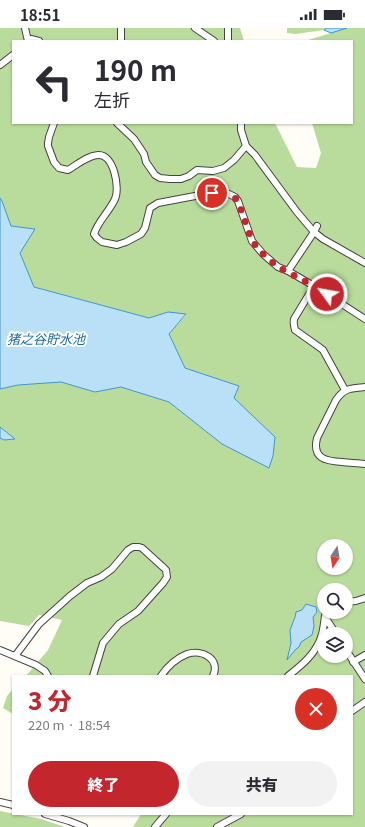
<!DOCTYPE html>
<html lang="ja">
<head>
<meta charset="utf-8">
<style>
	body { margin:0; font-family:Georgia,"Noto Sans JP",serif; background:#f2f2f3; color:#2b2b33; height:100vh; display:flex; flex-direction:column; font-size:15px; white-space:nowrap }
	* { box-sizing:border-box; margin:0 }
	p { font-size:13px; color:#7c7c81 }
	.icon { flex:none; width:22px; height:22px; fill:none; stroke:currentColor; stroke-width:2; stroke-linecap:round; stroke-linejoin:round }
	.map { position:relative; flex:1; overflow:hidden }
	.panel { position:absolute; left:12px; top:647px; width:341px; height:140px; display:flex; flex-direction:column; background:#fff; border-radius:0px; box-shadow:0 1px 3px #0004 }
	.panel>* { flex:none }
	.guide { position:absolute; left:12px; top:12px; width:341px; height:84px; border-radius:0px; box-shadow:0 1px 3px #0004; background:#fff; color:#2b2b33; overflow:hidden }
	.needle { width:26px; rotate:192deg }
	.tools { position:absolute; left:317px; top:511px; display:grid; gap:8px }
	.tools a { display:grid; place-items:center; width:36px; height:36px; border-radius:50%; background:#fff; box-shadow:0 1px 3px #0004; font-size:20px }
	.pin { position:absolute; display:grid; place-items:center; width:34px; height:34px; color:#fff; margin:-17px; border:2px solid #fff; border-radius:50%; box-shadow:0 1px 4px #0007 }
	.me { position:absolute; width:44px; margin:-22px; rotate:302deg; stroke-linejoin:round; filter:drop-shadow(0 0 3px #0008) }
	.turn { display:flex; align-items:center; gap:14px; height:84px; padding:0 16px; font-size:18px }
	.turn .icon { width:52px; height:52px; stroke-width:2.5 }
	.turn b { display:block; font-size:28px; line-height:34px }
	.round { display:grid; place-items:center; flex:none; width:42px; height:42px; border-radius:21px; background:#f2f2f3 }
	.overview { display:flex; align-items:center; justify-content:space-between; height:68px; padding:0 16px }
	h1 { font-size:24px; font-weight:800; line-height:30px; color:#c4262e }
	.primary-button { display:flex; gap:8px; margin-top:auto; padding:8px 16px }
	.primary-button a { flex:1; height:46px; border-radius:24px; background:#c4262e; color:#fff; font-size:16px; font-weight:800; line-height:46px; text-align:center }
	.primary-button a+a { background:#f2f2f3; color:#2b2b33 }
	.status { display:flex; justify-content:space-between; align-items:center; height:28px; padding:0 20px; background:#fff; direction:ltr }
	.status svg { height:11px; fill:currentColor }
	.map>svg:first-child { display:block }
</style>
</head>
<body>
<div class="status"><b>18:51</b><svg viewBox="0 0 49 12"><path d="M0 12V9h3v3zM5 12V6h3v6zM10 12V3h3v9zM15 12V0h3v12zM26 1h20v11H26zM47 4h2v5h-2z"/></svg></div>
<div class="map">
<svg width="365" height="799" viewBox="0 0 365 799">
	<rect width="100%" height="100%" fill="#fffdf5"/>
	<g fill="#b9dc9c" fill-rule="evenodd">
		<path d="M0 0H240L244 13H13V95H275L297 139 316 140 321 125 312 95H352V13H305L347 0H365V799H133L141 786H352V648H26L48 622 62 592 39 587 29 598 0 593V410L4 412 15 411 0 399V361L18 357 61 354 95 364 121 359 169 374 222 416 234 370 239 358 185 340 169 306 186 287 168 284 149 290 34 259 20 225 2 173 0 170ZM324 518H346V540H324ZM324 562H346V584H324ZM324 606H346V628H324Z"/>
		<polygon points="287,0 327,0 324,2 295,6 287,5"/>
		<polygon points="13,661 13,686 3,680 7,668"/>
		<polygon points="0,783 41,791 65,799 0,799"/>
	</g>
	<g fill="#b9e0f7" stroke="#3f96cf">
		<polygon points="327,0 347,0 331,5 324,2"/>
		<polygon points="0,170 2,173 11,198 35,201 20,225 34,259 149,290 168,284 186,286 169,306 185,340 239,358 234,370 275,409 273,428 269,440 222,416 169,374 121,359 95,364 61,354 18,357 0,361"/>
		<polygon points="0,399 15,411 4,412 0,410"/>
		<polygon points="306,576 316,579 317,584 313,589 314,598 312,607 301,614 299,619 296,621 287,632 291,615 290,602 295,589 296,584 302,582"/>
	</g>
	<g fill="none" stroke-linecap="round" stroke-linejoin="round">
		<g stroke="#444" stroke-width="8">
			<g id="street">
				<polyline points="25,0 28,13"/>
				<polyline points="195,0 214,13"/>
				<polyline points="228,0 228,13"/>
				<polyline points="28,13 31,11 39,13"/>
				<polyline points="121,13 121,0"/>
				<polyline points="0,37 13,27"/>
				<path d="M54 95 49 109 48 115V118L54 134 59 140 68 142C77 137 86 128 98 127 114 126 120 160 115 171 109 184 98 193 94 206L97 210 102 214 117 217 126 214 141 206 145 200 150 180 158 175 211 165 225 164 235 169 238 173 252 213 263 226 278 239 288 243 314 204 297 184 255 127 246 118 241 102V95"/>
				<polyline points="117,95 134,111 144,126 146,134 155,147 160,150 170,151 181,151 189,148 197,142 213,143 224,140 234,132 246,118"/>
				<polyline points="317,198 314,204 323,211 365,235"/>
				<polyline points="288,243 314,258 365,291"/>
				<path d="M314 258 294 291C293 295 294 298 295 302L319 319 323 322 345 362"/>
				<path d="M365 359C352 360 344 360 336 372L317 410C312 431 326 433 342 434 350 435 357 435 365 436"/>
				<polyline points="346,574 356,573 365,570"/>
				<polyline points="325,589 336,606"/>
				<polyline points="0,622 36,637 45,643 48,648"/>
				<polyline points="346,622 365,651"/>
				<polyline points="15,628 39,596 70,568 87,555 101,549 112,541 128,522 133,519 139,519 142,520 164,540 166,542 167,549 163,555 138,583 119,596 103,615 93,648"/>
				<polyline points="353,634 365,627"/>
				<path d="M161 648C167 639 177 630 187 626 202 621 221 631 213 648"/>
				<path d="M288 648C302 637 317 625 322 606 324 599 324 591 326 584"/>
				<polyline points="352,683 365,674"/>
				<polyline points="0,774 13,777"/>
				<polyline points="45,786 69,793 84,799"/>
				<polyline points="155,799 166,786"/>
				<polyline points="217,799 241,786"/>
			</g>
		</g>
		<use href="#street" stroke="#fff" stroke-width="6"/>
	</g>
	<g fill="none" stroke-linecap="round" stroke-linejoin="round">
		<path stroke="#c4262e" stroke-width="7" stroke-dasharray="0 12.6" d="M212 165C224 164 230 164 238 173L252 213 263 226 278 239 314 258 327 266"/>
	</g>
	<g text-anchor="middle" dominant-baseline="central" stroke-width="4" stroke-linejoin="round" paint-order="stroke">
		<g font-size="13" font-style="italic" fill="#1768a6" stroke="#fff">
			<text x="46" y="310">猪之谷貯水池</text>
		</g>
	</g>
</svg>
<div class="tools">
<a><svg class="needle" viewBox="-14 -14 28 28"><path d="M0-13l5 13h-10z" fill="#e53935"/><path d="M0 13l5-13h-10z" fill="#7c7c81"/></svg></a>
<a><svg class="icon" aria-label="search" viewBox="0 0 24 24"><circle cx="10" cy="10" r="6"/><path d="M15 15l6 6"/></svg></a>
<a><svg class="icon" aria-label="layers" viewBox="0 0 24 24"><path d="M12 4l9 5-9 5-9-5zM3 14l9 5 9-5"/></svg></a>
</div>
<div class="pin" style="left:212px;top:165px;background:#d93025"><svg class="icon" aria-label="arrive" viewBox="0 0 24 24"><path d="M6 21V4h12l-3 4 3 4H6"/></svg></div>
<svg class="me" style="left:327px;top:266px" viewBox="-20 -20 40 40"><circle r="17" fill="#c4262e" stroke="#fff" stroke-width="3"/><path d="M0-11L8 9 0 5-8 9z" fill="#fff"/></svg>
<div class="guide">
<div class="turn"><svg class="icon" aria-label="left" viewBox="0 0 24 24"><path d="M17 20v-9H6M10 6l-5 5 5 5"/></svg><div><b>190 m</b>左折</div></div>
</div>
<section class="panel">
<div class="overview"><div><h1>3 分</h1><p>220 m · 18:54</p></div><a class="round" style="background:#d93025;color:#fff"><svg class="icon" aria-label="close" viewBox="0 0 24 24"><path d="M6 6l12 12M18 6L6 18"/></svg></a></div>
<div class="primary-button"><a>終了</a><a>共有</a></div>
</section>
</div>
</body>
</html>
